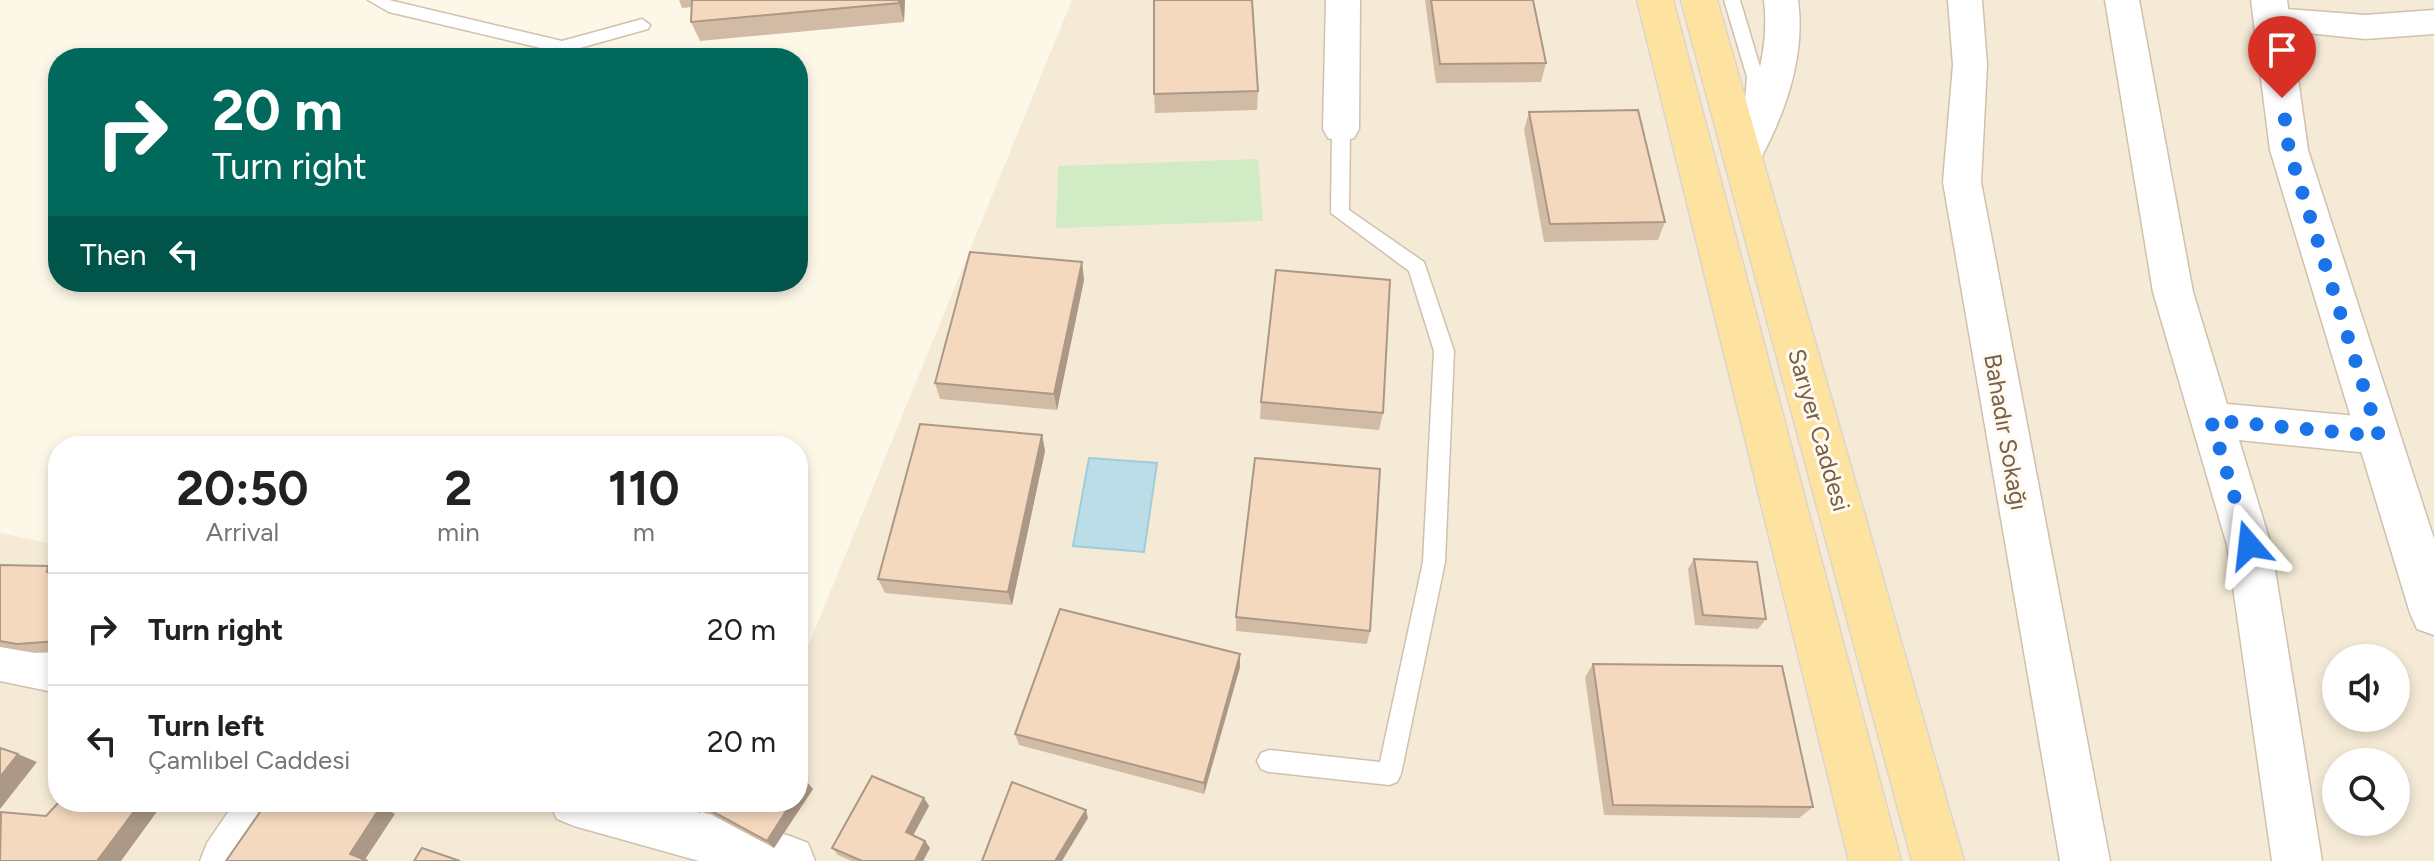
<!DOCTYPE html>
<html lang="en">
<head>
<meta charset="utf-8">
<style>
	body { margin:0; font-family:Figtree,sans-serif; background:#f6f6f6; color:#222; height:100vh; display:flex; flex-direction:column; font-size:30px; white-space:nowrap }
	* { box-sizing:border-box; margin:0 }
	p { font-size:26px; color:#767676 }
	.icon { flex:none; width:44px; height:44px; fill:none; stroke:currentColor; stroke-width:2; stroke-linecap:round; stroke-linejoin:round }
	.map { position:relative; flex:1; overflow:hidden }
	.panel { position:absolute; left:48px; top:436px; width:760px; height:376px; display:flex; flex-direction:column; background:#fff; border-radius:32px; box-shadow:0 4px 12px #0003 }
	.panel>* { flex:none }
	.guide { position:absolute; left:48px; top:48px; width:760px; height:244px; border-radius:32px; box-shadow:0 4px 12px #0003; background:#00695c; color:#fff; overflow:hidden }
	.buttons { position:absolute; left:2322px; top:644px; display:grid; gap:16px }
	.buttons a { display:grid; place-items:center; width:88px; height:88px; border-radius:50%; background:#fff; box-shadow:0 4px 12px #0003; font-size:40px }
	.pin { position:absolute; display:grid; place-items:center; width:68px; height:68px; color:#fff; margin:-82px -34px; border-radius:50% 50% 50% 0; rotate:-45deg; box-shadow:0 0 8px #0007 }
	.pin .icon { rotate:45deg }
	.me { position:absolute; width:88px; margin:-44px; rotate:343deg; stroke-linejoin:round; filter:drop-shadow(0 0 6px #0008) }
	.turn { display:flex; align-items:center; gap:28px; height:168px; padding:0 32px; font-size:36px }
	.turn .icon { width:104px; height:104px; stroke-width:2.5 }
	.turn b { display:block; font-size:56px; line-height:68px }
	.then { display:flex; align-items:center; height:76px; padding:0 32px; background:#0003; gap:16px; font-size:30px }
	.eta { display:flex; justify-content:space-evenly; align-items:center; height:136px; text-align:center }
	.eta b { font-size:48px; font-weight:700; line-height:56px }
	ul { padding:0; list-style:none }
	li { display:flex; align-items:center; gap:24px; height:112px; padding:0 32px; border-top:2px solid #e0e0e0 }
	li div { flex:1 }
	li b { display:block; font-size:30px }
	li em { font-style:normal }
	.map>svg:first-child { display:block }
</style>
</head>
<body>
<div class="map">
<svg width="2434" height="861" viewBox="0 0 2434 861">
	<rect width="100%" height="100%" fill="#fdf7e8"/>
	<path fill="#f5ead6" fill-rule="evenodd" d="M1072 0H2434V861H0V533L58 545V802H798V671ZM2336 658H2396V718H2336ZM2336 762H2396V822H2336Z"/>
	<polygon fill="#d1ecc5" points="1258,159 1263,221 1056,228 1058,166"/>
	<polygon fill="#bbdde8" stroke="#a1ccda" stroke-width="2" points="1089,458 1157,463 1144,552 1073,546"/>
	<g fill="none" stroke-linecap="round" stroke-linejoin="round">
		<g stroke="#d0c0ad" stroke-width="3">
			<g id="service">
				<polygon points="368,0 389,0 562,41 642,19 650,25 648,29 562,53 389,12"/>
				<polygon points="1724,0 1740,0 1763,77 1762,113 1753,119 1744,113 1747,77"/>
				<polygon points="1341,123 1350,129 1349,210 1424,262 1454,351 1445,562 1401,774 1397,782 1389,785 1269,772 1261,769 1257,761 1261,753 1269,750 1380,762 1423,562 1434,351 1409,271 1331,213 1332,129"/>
			</g>
		</g>
		<g stroke="#d0c0ad" stroke-width="3">
			<g id="minor">
				<polygon points="1326,0 1360,0 1359,129 1354,138 1341,142 1328,138 1323,129"/>
				<path d="M1764 0H1798C1806 59 1784 117 1755 169L1742 173 1729 169 1724 159C1749 108 1771 58 1764 0Z"/>
				<polygon points="1948,0 1982,0 1987,65 1981,182 2110,861 2060,861 1943,182 1953,65"/>
				<polygon points="2105,0 2139,0 2193,292 2227,404 2379,418 2394,423 2400,436 2394,449 2379,454 2239,440 2271,545 2322,861 2272,861 2227,545 2153,292"/>
				<polygon points="2272,8 2365,15 2434,10 2434,34 2365,39 2260,28 2255,20 2260,12"/>
				<polygon points="0,637 58,649 58,693 0,681"/>
				<polygon points="235,802 289,802 281,819 254,861 200,861 207,843"/>
				<polygon points="549,802 665,802 790,836 808,843 815,861 699,861 574,826 557,819"/>
			</g>
		</g>
		<g stroke="#d0c0ad" stroke-width="3">
			<polygon id="tertiary" points="2251,0 2287,0 2308,150 2434,539 2434,635 2417,629 2410,613 2270,150"/>
		</g>
		<g stroke="#dcd5d0" stroke-width="3">
			<g id="primary">
				<polygon points="1637,0 1673,0 1901,861 1849,861"/>
				<polygon points="1681,0 1717,0 1964,861 1912,861"/>
			</g>
		</g>
		<use href="#service" fill="#fff" fill-rule="evenodd"/>
		<use href="#minor" fill="#fff" fill-rule="evenodd"/>
		<use href="#tertiary" fill="#fff" fill-rule="evenodd"/>
		<use href="#primary" fill="#fde39f" fill-rule="evenodd"/>
	</g>
	<g fill="#d2bba4">
		<polygon points="679,0 905,0 904,22 700,41 691,22 692,7 682,8"/>
		<polygon points="1425,0 1533,0 1546,63 1541,82 1436,83"/>
		<polygon points="1258,91 1257,110 1155,113 1154,94"/>
		<polygon points="1529,112 1665,222 1658,240 1544,242 1524,130"/>
		<polygon points="1082,262 1084,280 1057,410 940,399 935,383"/>
		<polygon points="1261,402 1383,413 1379,430 1260,419"/>
		<polygon points="1042,435 1045,451 1012,605 885,593 878,579"/>
		<polygon points="1694,559 1766,619 1758,629 1695,625 1688,569"/>
		<polygon points="0,565 48,566 55,571 58,571 58,652 35,653 0,647"/>
		<polygon points="1236,617 1370,631 1367,644 1236,631"/>
		<polygon points="1593,664 1813,807 1799,818 1604,815 1585,677"/>
		<polygon points="1240,667 1204,794 1019,745 1015,734"/>
		<polygon points="806,781 813,789 774,848 714,816 706,808"/>
		<polygon points="924,798 929,806 913,836 925,841 930,848 923,861 852,861 838,855 832,848"/>
		<polygon points="679,802 708,802 700,813"/>
	</g>
	<g fill="#ab9886">
		<polygon points="899,0 905,0 904,22 899,3"/>
		<polygon points="1082,262 1084,280 1057,410 1054,394"/>
		<polygon points="1042,435 1045,451 1012,605 1008,592"/>
		<polygon points="1240,654 1240,667 1204,794 1204,783"/>
		<polygon points="18,754 37,762 0,809 0,777"/>
		<polygon points="806,781 813,789 774,848 767,841 792,802 798,802 798,793"/>
		<polygon points="924,798 929,806 911,839 906,832"/>
		<polygon points="141,802 164,802 121,861 97,861"/>
		<polygon points="694,802 708,802 700,813 692,806"/>
		<polygon points="381,806 395,814 364,861 350,854"/>
		<polygon points="1086,810 1088,818 1062,861 1055,861"/>
		<polygon points="925,841 930,848 923,861 915,861"/>
	</g>
	<g fill="#f4d9bf" stroke="#ab9886" stroke-width="2">
		<polygon points="692,0 899,0 899,3 691,22"/>
		<polygon points="1154,0 1252,0 1258,91 1154,94"/>
		<polygon points="1431,0 1533,0 1546,63 1440,64"/>
		<polygon points="1638,110 1665,222 1550,224 1529,112"/>
		<polygon points="970,252 1082,262 1054,394 935,383"/>
		<polygon points="1276,270 1390,280 1383,413 1261,402"/>
		<polygon points="920,424 1042,435 1008,592 878,579"/>
		<polygon points="1255,458 1380,469 1370,631 1236,617"/>
		<polygon points="1694,559 1757,562 1766,619 1703,615"/>
		<polygon points="0,565 48,566 47,572 58,571 58,641 17,644 0,641"/>
		<polygon points="1060,609 1240,654 1204,783 1015,734"/>
		<polygon points="1593,664 1782,666 1813,807 1613,805"/>
		<polygon points="0,748 18,754 0,777"/>
		<polygon points="798,776 806,781 798,793"/>
		<polygon points="872,776 924,798 906,832 925,841 915,861 862,861 832,848"/>
		<polygon points="1012,782 1086,810 1055,861 982,861"/>
		<polygon points="59,802 141,802 97,861 0,861 1,812 46,816"/>
		<polygon points="267,802 369,802 381,806 350,854 368,861 226,861"/>
		<polygon points="710,802 792,802 767,841 706,808"/>
		<polygon points="422,848 460,861 414,861"/>
	</g>
	<g fill="none" stroke-linecap="round" stroke-linejoin="round">
		<polyline stroke="#1a73e8" stroke-width="14" stroke-dasharray="0 25.2" points="2249,545 2211,420 2379,436 2289,150 2282,98"/>
	</g>
	<g text-anchor="middle" dominant-baseline="central" stroke-width="6" stroke-linejoin="round" paint-order="stroke">
		<g font-size="24" fill="#795f4a" stroke="#fffaef">
			<text transform="translate(1819 430) rotate(74)">Sarıyer Caddesi</text>
			<text transform="translate(2006 432) rotate(80)">Bahadır Sokağı</text>
		</g>
	</g>
</svg>
<div class="buttons">
<a><svg class="icon" aria-label="sound" viewBox="0 0 24 24"><path d="M4 9h4l5-4v14l-5-4H4zM17 9q2 3 0 6"/></svg></a>
<a><svg class="icon" aria-label="search" viewBox="0 0 24 24"><circle cx="10" cy="10" r="6"/><path d="M15 15l6 6"/></svg></a>
</div>
<div class="pin" style="left:2282px;top:98px;background:#d93025"><svg class="icon" aria-label="arrive" viewBox="0 0 24 24"><path d="M6 21V4h12l-3 4 3 4H6"/></svg></div>
<svg class="me" style="left:2249px;top:545px" viewBox="-20 -20 40 40"><path d="M0-17L14 15 0 8-14 15z" fill="#1a73e8" stroke="#fff" stroke-width="4"/></svg>
<div class="guide">
<div class="turn"><svg class="icon" aria-label="right" viewBox="0 0 24 24"><path d="M7 20v-9h11M14 6l5 5-5 5"/></svg><div><b>20 m</b>Turn right</div></div>
<div class="then">Then<svg class="icon" aria-label="left" viewBox="0 0 24 24"><path d="M17 20v-9H6M10 6l-5 5 5 5"/></svg></div>
</div>
<section class="panel">
<div class="eta">
<div><b>20:50</b><p>Arrival</p></div>
<div><b>2</b><p>min</p></div>
<div><b>110</b><p>m</p></div>
</div>
<ul>
<li><svg class="icon" aria-label="right" viewBox="0 0 24 24"><path d="M7 20v-9h11M14 6l5 5-5 5"/></svg><div><b>Turn right</b></div><em>20 m</em></li>
<li><svg class="icon" aria-label="left" viewBox="0 0 24 24"><path d="M17 20v-9H6M10 6l-5 5 5 5"/></svg><div><b>Turn left</b><p>Çamlıbel Caddesi</p></div><em>20 m</em></li>
</ul>
</section>
</div>
</body>
</html>
